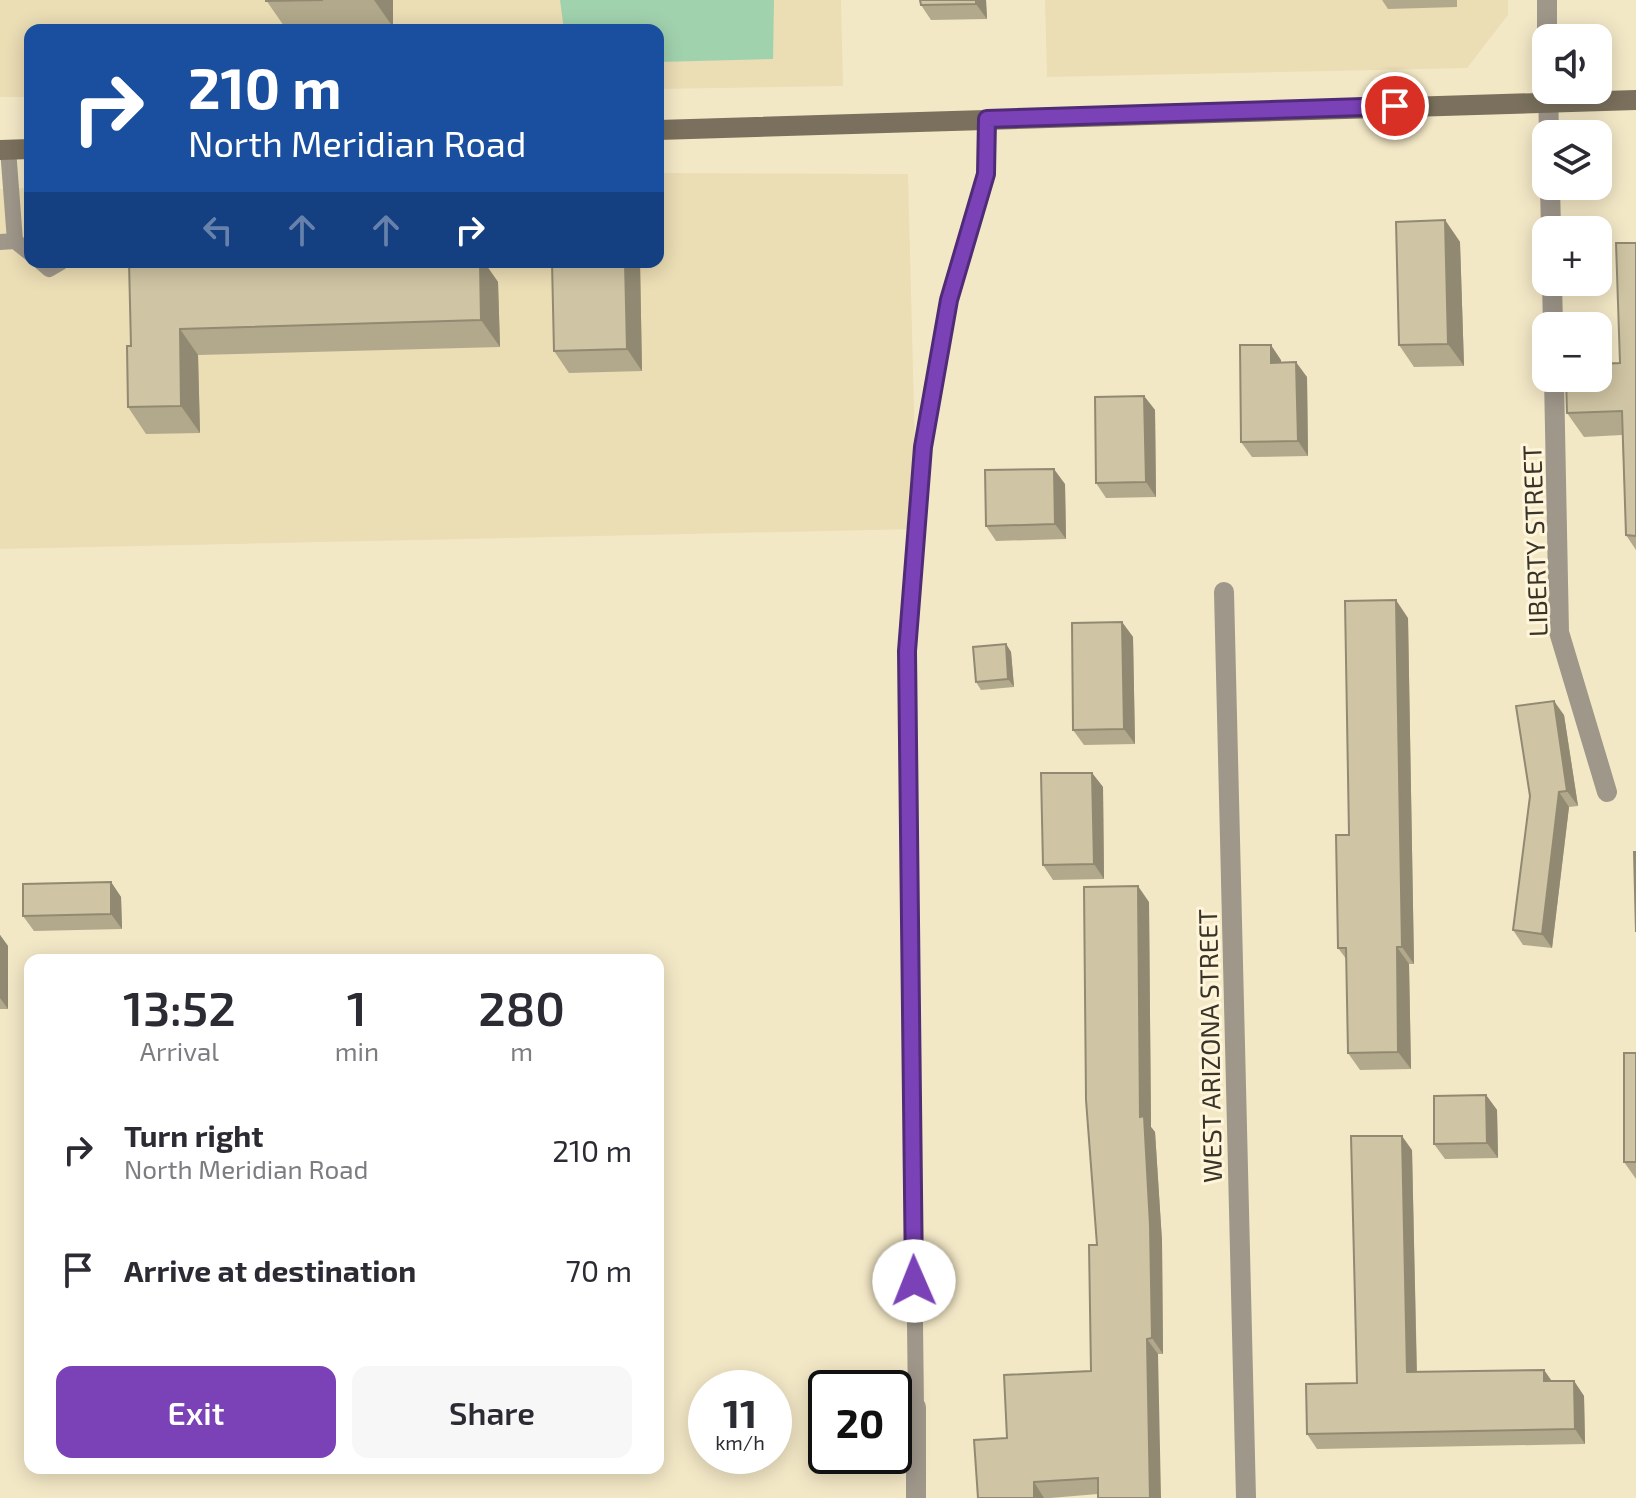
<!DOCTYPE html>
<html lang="en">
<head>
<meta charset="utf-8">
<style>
	body { margin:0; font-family:"Exo 2",sans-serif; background:#f7f7f7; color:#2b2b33; height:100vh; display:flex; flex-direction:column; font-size:30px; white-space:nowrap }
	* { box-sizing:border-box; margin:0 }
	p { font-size:26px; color:#7c7c81 }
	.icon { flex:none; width:44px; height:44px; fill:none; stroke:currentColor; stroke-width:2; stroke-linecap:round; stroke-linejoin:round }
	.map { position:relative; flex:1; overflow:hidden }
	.drawer { position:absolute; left:24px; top:954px; width:640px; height:520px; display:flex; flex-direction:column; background:#fff; border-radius:16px; box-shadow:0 4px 20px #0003 }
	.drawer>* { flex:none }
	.guide { position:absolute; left:24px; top:24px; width:640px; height:244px; border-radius:16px; box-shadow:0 4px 20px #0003; background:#1a4fa0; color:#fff; overflow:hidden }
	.tools { position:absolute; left:1532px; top:24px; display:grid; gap:16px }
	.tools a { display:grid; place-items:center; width:80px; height:80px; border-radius:16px; background:#fff; box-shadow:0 4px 20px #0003; font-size:40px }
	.speed { position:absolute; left:688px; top:1370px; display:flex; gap:16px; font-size:40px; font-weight:700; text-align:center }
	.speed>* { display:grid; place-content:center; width:104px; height:104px; border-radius:50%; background:#fff; box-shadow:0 4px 20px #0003; line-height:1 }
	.speed small { font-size:20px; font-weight:400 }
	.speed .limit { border:4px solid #111; border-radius:12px; background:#fff; color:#111 }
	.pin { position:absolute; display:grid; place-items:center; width:68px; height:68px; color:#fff; margin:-34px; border:4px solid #fff; border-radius:50%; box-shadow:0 2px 8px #0007 }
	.me { position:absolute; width:88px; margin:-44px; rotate:359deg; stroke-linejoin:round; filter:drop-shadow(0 0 6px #0008) }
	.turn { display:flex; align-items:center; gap:28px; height:168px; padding:0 32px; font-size:36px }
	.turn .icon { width:104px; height:104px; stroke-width:2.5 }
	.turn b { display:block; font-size:56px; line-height:68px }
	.lanes { display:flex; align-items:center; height:76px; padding:0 32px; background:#0003; justify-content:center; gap:40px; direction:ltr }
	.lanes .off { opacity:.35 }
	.eta { display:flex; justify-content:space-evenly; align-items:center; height:136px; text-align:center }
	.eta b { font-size:48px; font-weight:600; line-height:56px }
	.primary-button { display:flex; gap:16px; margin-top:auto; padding:16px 32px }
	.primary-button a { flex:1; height:92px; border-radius:16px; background:#7b42b8; color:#fff; font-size:32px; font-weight:600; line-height:92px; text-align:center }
	.primary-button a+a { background:#f7f7f7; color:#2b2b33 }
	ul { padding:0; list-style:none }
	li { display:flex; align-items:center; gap:24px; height:120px; padding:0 32px }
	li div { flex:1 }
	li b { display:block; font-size:30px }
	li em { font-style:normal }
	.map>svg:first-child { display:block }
</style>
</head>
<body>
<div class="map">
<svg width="1636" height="1498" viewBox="0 0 1636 1498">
	<rect width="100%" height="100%" fill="#f3e8c6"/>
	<g fill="#ebddb4">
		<polygon points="0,0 841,0 843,86 658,89 658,30 30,30 30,97 0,97"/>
		<polygon points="1045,0 1508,0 1508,15 1467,68 1047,77"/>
		<polygon points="658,173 908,174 917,529 0,549 0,189 30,188 30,262 658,262"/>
	</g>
	<polygon fill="#a1d2ae" points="560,0 774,0 773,59 658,62 658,30 564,30"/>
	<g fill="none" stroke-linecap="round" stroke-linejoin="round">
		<g stroke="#9f978a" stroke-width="16">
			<polyline points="8,149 15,241"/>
			<polyline points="0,242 15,241 30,253"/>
			<polyline points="41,262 49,269 61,262"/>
			<polyline points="916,1407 907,651 923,447 949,300 986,174 987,119"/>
		</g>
		<g stroke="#9f978a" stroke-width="20">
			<polyline points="1547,0 1547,38"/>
			<polyline points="1548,90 1549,134"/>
			<polyline points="1550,186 1551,230"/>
			<polyline points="1552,282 1553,326"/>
			<polyline points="1554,378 1559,632 1607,792"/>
			<polyline points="1224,592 1246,1498"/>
			<polyline points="916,1407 916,1498"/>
		</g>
		<g stroke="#7b705d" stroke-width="20">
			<polyline points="658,130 1636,100"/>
			<polyline points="0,150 30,149"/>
		</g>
	</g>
	<g fill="#b2a98c">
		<polygon points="266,0 393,0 393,27 286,29"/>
		<polygon points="986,0 987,19 931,20 921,5"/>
		<polygon points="1382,0 1457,0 1457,7 1388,9"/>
		<polygon points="1445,220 1460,242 1464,366 1414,367 1399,345"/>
		<polygon points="1636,243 1636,550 1626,535 1622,435 1584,437 1567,413 1620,363"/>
		<polygon points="260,262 484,262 498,282 500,347 198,355 200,433 146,434 128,407 131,346 207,264"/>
		<polygon points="552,262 640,262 642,371 569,373 554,351"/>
		<polygon points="1281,360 1281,363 1307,377 1308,456 1252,457 1241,442"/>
		<polygon points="1144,396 1155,410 1156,497 1106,498 1096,483"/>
		<polygon points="1065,484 1066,539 996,541 986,526"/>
		<polygon points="1408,618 1414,964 1409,964 1411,1069 1360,1070 1348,1053 1347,960 1338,948 1349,835"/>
		<polygon points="1122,622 1133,637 1135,744 1084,745 1073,730"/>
		<polygon points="1006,644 1011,652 1014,687 981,690 976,682"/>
		<polygon points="1564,715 1578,806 1569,807 1552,948 1523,945 1513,930"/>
		<polygon points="1092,773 1103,787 1104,879 1053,880 1043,865"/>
		<polygon points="111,882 121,897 122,929 34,931 23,916"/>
		<polygon points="1149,902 1151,1127 1155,1132 1162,1241 1163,1354 1158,1354 1098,1494 1050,1498 978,1498 1007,1438 1091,1371 1097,1245"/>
		<polygon points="0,935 8,946 8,1009 0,1009"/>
		<polygon points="1486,1095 1497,1110 1498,1158 1445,1159 1434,1144"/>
		<polygon points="1412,1150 1417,1372 1544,1370 1552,1381 1574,1381 1584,1396 1585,1444 1317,1449 1307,1434 1357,1383"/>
		<polygon points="1624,1162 1636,1162 1636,1179"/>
	</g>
	<g fill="#918972">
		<polygon points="374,0 393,0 393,27"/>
		<polygon points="976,0 986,0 987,19 976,4"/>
		<polygon points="1445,220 1460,242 1464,366 1448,344"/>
		<polygon points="480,262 484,262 498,282 500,347 481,320"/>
		<polygon points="625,262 640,262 642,371 627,349"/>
		<polygon points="180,329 198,355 200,433 181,406"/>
		<polygon points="1271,345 1281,360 1282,378 1271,363"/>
		<polygon points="1296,362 1307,377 1308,456 1298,441"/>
		<polygon points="1144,396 1155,410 1156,497 1146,482"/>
		<polygon points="1054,469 1065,484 1066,539 1055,524"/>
		<polygon points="1396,600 1408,618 1414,964 1402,947"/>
		<polygon points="1122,622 1133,637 1135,744 1124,729"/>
		<polygon points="1006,644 1011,652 1014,687 1008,679"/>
		<polygon points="1554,701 1564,715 1578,806 1567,791"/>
		<polygon points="1092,773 1103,787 1104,879 1094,864"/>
		<polygon points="1559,792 1569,807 1552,948 1542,934"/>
		<polygon points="111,882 121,897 122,929 111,914"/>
		<polygon points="1138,886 1149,902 1151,1127 1155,1132 1162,1241 1163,1354 1152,1338 1140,1117"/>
		<polygon points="0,935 8,946 8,1009 0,998"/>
		<polygon points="1397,947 1409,964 1411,1069 1398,1052"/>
		<polygon points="1486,1095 1497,1110 1498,1158 1487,1143"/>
		<polygon points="1402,1136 1412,1150 1417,1387 1407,1372"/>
		<polygon points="1147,1339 1158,1354 1161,1498 1150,1498"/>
		<polygon points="1544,1370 1554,1385 1544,1381"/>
		<polygon points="1574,1381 1584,1396 1585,1444 1575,1429"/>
		<polygon points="1034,1482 1044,1498 1034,1498"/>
	</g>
	<g fill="#cfc4a3" stroke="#918972" stroke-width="2">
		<polygon points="266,0 323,0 266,1"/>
		<polygon points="920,0 976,0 976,4 921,5"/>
		<polygon points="1445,220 1448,344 1399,345 1396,222"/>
		<polygon points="1616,243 1636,243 1636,536 1626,535 1622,411 1567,413 1566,378 1598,378 1598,364 1620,363"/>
		<polygon points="129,262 197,262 197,264 260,262 480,262 481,320 180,329 181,406 128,407 127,346 131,346"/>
		<polygon points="552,262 625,262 627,349 554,351"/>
		<polygon points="1240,345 1271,345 1271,363 1296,362 1298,441 1241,442"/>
		<polygon points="1144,396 1146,482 1096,483 1095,397"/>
		<polygon points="1054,469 1055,524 986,526 985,470"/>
		<polygon points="1396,600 1402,947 1397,947 1398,1052 1348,1053 1346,948 1338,948 1336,835 1349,835 1345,601"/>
		<polygon points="1122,622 1124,729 1073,730 1072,623"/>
		<polygon points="1006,644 1008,679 976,682 973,647"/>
		<polygon points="1554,701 1567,791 1559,792 1542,934 1513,930 1530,796 1516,706"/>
		<polygon points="1041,773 1092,773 1094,864 1043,865"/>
		<polygon points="1634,852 1636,852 1636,932"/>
		<polygon points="111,882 111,914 23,916 23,884"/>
		<polygon points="1138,886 1140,1117 1144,1116 1150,1225 1152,1338 1147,1339 1150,1498 1098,1498 1098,1478 1034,1482 1034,1498 978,1498 974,1440 1007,1438 1004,1375 1091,1371 1089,1245 1097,1245 1086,1100 1084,887"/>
		<rect x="1624" y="1053" width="12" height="109"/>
		<polygon points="1486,1095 1487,1143 1434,1144 1434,1096"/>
		<polygon points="1351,1136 1402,1136 1407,1372 1544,1370 1544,1381 1574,1381 1575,1429 1307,1434 1306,1384 1357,1383"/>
	</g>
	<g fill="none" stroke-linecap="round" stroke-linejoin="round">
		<g stroke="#502b78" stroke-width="20">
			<polyline id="route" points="914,1281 907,651 923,447 949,300 986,174 987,119 1395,106"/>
		</g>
		<use href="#route" stroke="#7b42b8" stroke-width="14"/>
	</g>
	<g text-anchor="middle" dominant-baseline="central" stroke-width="6" stroke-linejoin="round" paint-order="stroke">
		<g font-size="26" fill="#393427" stroke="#fff5da">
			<text transform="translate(1534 541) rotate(-92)">LIBERTY STREET</text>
			<text transform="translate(1209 1046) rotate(-91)">WEST ARIZONA STREET</text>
		</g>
	</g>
</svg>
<div class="tools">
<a><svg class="icon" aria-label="sound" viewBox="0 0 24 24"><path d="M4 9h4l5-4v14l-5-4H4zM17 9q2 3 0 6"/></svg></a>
<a><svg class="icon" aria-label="layers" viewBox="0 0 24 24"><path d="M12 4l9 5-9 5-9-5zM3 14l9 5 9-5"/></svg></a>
<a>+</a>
<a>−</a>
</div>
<div class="speed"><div>11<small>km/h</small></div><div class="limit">20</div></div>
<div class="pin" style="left:1395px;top:106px;background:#d93025"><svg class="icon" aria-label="arrive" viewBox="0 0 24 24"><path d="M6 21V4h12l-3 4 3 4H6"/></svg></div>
<svg class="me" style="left:914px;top:1281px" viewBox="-20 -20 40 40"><circle r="19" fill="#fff"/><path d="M0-13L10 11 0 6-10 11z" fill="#7b42b8"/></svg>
<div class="guide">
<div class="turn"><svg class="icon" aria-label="right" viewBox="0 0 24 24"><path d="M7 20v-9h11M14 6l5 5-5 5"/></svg><div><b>210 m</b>North Meridian Road</div></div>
<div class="lanes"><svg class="icon off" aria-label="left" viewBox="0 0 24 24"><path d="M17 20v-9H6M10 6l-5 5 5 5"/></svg><svg class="icon off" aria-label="ahead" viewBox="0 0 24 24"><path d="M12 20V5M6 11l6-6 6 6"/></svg><svg class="icon off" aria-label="ahead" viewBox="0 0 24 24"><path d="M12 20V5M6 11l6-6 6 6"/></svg><svg class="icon" aria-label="right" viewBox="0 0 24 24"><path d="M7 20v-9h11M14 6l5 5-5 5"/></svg></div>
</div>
<section class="drawer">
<div class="eta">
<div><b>13:52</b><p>Arrival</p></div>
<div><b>1</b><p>min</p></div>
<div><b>280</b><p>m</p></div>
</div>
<ul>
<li><svg class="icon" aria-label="right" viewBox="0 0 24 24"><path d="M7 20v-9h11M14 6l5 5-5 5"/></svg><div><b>Turn right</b><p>North Meridian Road</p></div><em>210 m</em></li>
<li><svg class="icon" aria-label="arrive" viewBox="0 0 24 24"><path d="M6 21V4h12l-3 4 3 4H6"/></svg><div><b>Arrive at destination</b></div><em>70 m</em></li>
</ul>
<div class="primary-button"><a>Exit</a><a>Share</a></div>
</section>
</div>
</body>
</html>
